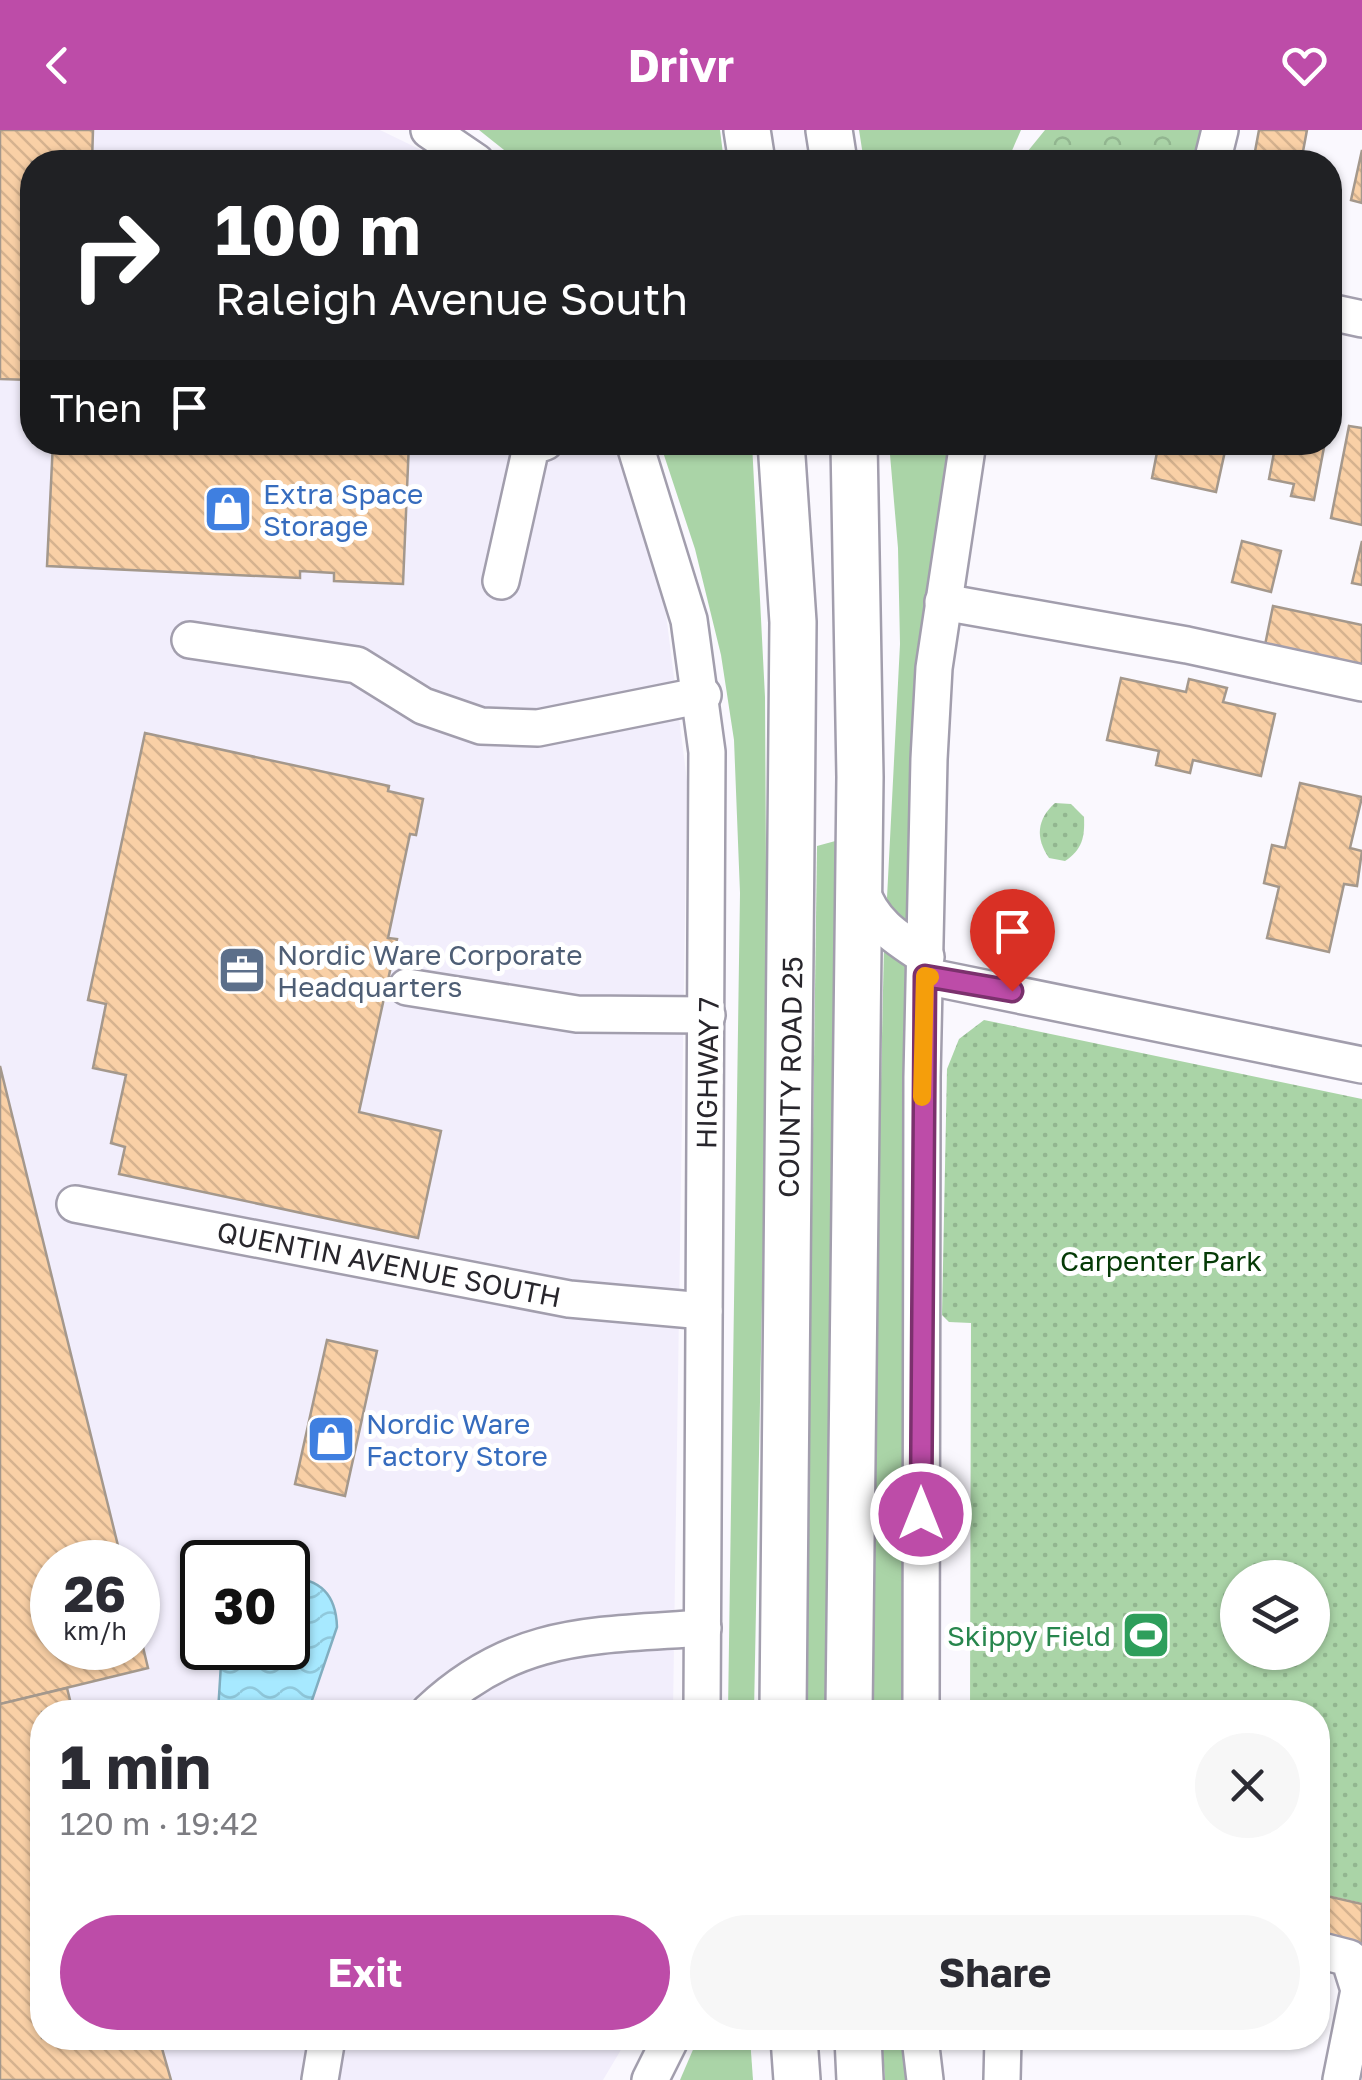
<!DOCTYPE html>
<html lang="en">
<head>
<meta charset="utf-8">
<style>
	body { margin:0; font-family:"Golos Text",sans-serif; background:#f7f7f7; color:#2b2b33; height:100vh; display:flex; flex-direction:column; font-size:38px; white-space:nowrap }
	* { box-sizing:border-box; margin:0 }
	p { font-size:32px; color:#7c7c81 }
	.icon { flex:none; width:55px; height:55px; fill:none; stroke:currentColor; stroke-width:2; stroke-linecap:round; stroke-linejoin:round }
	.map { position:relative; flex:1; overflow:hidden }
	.sheet { position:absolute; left:30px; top:1570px; width:1300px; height:350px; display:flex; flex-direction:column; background:#fff; border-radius:40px; box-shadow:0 2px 8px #0004 }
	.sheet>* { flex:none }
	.guide { position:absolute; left:20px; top:20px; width:1322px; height:305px; border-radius:40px; box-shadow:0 2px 8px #0004; background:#202124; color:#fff; overflow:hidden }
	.fabs { position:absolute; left:1220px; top:1430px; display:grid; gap:20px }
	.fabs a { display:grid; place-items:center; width:110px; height:110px; border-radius:50%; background:#fff; box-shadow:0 2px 8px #0004; font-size:50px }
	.speed { position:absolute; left:30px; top:1410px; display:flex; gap:20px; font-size:50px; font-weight:700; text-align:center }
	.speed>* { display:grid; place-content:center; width:130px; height:130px; border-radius:50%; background:#fff; box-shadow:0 2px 8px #0004; line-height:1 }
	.speed small { font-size:25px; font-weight:400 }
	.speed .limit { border:5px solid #111; border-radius:15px; background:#fff; color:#111 }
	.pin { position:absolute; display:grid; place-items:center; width:85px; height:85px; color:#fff; margin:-102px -42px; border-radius:50% 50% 50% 0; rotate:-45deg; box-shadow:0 0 10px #0007 }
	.pin .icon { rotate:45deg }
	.me { position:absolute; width:110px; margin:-55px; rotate:0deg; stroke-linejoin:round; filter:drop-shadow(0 0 8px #0008) }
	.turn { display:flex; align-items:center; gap:35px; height:210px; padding:0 30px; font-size:45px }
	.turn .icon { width:130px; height:130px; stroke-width:2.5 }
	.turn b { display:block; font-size:70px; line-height:85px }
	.then { display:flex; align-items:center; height:95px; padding:0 30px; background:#0003; gap:20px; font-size:38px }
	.round { display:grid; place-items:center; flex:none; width:105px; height:105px; border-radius:52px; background:#f7f7f7 }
	.head { display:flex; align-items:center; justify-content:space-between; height:170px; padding:0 30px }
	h1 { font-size:60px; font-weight:700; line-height:75px }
	.button { display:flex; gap:20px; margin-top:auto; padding:20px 30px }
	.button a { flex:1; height:115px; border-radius:60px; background:#bd4ca8; color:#fff; font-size:40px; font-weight:700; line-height:115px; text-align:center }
	.button a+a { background:#f7f7f7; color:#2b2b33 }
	header { display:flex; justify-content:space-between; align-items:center; height:130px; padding:0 30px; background:#bd4ca8; color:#fff; font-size:45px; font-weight:700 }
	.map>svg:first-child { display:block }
</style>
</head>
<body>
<header><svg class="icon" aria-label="back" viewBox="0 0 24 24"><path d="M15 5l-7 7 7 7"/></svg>Drivr<svg class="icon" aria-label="heart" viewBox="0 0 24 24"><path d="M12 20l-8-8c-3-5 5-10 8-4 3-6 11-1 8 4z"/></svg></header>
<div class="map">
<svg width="1362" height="1950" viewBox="0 0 1362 1950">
	<defs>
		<pattern id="forest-crowns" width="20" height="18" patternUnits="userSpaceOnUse" patternTransform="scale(2.5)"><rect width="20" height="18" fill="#aad4a7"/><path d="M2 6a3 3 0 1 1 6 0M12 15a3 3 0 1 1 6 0" fill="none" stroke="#92b690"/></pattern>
		<pattern id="park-dots" width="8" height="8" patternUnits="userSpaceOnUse" patternTransform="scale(2.5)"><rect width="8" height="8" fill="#aad4a7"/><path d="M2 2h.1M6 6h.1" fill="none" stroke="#92b690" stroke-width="1.8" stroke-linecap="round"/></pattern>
		<pattern id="water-waves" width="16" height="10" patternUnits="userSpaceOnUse" patternTransform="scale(2.5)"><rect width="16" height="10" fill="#a7e9ff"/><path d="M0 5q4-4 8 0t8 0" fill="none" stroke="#90c8db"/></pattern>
		<pattern id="building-back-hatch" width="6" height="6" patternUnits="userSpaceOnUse" patternTransform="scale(2.5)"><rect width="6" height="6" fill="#f9d0a6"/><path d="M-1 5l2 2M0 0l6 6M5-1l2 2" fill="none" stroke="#d5b28f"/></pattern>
	</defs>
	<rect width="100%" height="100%" fill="#faf8fe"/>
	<path fill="#f2eefc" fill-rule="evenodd" d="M0 0H380L446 32H32V312L613 313 648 414 666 484 687 651 673 1582H42V1908H628L603 1950H0ZM52 1432H138V1518H52ZM202 1432H288V1518H202Z"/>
	<g fill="#aad4a7">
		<polygon points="479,0 720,0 724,32 519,32"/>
		<polygon points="859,0 1021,0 1007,32 864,32"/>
		<polygon points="660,313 752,313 765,567 767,911 754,1582 728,1582 740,763 734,610 721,525 695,419"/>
		<polygon points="889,313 948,313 917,540 909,804 891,783 887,768 900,514 898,418"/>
		<polygon points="839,710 830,1582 805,1582 817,716"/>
		<polygon points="884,816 907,829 902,1582 874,1582 874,1271"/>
		<polygon points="698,1908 750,1908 753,1950 680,1950"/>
		<polygon points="882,1908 905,1908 908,1950 885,1950"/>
	</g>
	<polygon fill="url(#forest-crowns)" points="1045,0 1206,0 1199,32 1019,32"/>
	<g fill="url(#park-dots)" fill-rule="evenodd">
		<path d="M1055 673 1071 674 1084 687C1085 707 1082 720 1065 731L1049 728C1035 708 1037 689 1055 673Z"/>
		<path d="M984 890 1362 969V1773L1318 1763V1582H970L971 1193 949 1192 942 1185 947 939 959 909ZM1238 1448H1312V1522H1238Z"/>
	</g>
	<path fill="url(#water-waves)" stroke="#81aec0" stroke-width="2.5" d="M288 1447C320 1449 336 1464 337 1497L308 1582H218L222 1518H288Z"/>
	<g fill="url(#building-back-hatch)" stroke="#a4988c" stroke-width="2.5">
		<polygon points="0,0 93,0 92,32 32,32 32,250 0,249"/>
		<polygon points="1259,0 1307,0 1301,32 1253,32"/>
		<polygon points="1362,20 1362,73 1351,70"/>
		<polygon points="1349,296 1362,298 1362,395 1331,388"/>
		<polygon points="53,312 409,312 403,454 334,451 334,443 300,441 300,448 47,436"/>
		<polygon points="1159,312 1227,312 1216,362 1152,348"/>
		<polygon points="1276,312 1325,312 1314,370 1291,366 1294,354 1269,349"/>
		<polygon points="1242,411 1281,421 1271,462 1232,452"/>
		<polygon points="1362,411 1362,455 1352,453"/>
		<polygon points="1273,476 1362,495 1362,536 1265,515"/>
		<polygon points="1121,548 1186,562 1189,549 1227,558 1223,572 1275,584 1261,646 1193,630 1190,643 1156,635 1159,621 1107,610"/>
		<polygon points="145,603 389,656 388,661 423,669 416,705 410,704 388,808 397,809 359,982 441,1001 418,1108 119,1044 125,1017 111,1013 126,945 93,938 106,874 88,870"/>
		<polygon points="1300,653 1362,667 1350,718 1362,721 1357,756 1344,754 1329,822 1267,808 1279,757 1264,753 1272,715 1285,718"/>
		<polygon points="0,936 122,1432 52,1432 52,1518 138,1518 138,1496 148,1538 0,1574"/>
		<polygon points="327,1210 377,1221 345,1366 295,1354"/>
		<polygon points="67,1558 73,1582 42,1582 42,1908 159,1908 171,1950 0,1950 0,1574"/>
		<polygon points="1318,1764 1362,1774 1362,1815 1318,1805"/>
	</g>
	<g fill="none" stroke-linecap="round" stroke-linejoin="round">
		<g stroke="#a29ead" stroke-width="40">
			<g id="minor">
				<polyline points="429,0 476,32"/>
				<polyline points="1212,32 1220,0"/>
				<polyline points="1330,182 1362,189"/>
				<polyline points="634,312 689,490 707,622 702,1582"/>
				<polyline points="501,451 531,317 545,312"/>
				<polyline points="943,472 1187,515 1362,553"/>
				<polyline points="190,510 357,535 423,576 481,596 538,598 703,565"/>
				<path d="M860 757C872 793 895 807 926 827"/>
				<polyline points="925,846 1362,935"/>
				<polyline points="407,857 577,884 707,885"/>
				<polyline points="75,1074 569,1169 704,1181"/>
				<path d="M429 1582C515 1501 593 1506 703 1498"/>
				<polyline points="921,1582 922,947 929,629 934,538 968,312"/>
				<polyline points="1318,1820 1349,1828 1359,1860 1341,1950"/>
				<polyline points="920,1908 925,1950"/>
				<polyline points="320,1950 327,1908"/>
				<polyline points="650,1950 671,1908"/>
				<polyline points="1002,1950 1003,1908"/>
			</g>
		</g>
		<g stroke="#a29ead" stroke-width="50">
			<g id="major">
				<polyline points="747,0 752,32"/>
				<polyline points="829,0 834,32"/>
				<polyline points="781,312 793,492 783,1582"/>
				<polyline points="849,1582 860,647 854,312"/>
				<polyline points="794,1908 797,1950"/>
				<polyline points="858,1908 860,1950"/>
			</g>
		</g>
		<use href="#minor" stroke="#fff" stroke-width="35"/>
		<use href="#major" stroke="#fff" stroke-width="45"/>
	</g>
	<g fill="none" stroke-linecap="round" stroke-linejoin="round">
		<g stroke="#7b316d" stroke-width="25">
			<polyline id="route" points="921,1384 925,846 1012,861"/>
		</g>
		<use href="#route" stroke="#bd4ca8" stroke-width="18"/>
		<polyline stroke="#f59e0b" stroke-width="18" points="922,967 925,846 930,847"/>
	</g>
	<defs>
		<g id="shop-square" transform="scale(2.5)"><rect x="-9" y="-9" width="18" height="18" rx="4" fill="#3f7fe0" stroke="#fff"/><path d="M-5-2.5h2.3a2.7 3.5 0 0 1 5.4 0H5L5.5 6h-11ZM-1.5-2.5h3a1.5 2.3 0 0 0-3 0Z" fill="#fff"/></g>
		<g id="office-square" transform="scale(2.5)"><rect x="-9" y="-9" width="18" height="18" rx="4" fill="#5c6f8a" stroke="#fff"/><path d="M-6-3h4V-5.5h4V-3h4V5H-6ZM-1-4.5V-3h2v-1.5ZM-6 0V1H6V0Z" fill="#fff"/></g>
		<g id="stadium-square" transform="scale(2.5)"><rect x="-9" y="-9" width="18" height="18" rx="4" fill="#2e9e5b" stroke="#fff"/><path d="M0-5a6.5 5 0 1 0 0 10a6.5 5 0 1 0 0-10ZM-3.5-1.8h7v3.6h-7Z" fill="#fff"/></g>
	</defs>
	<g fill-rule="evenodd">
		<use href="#shop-square" x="228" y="379"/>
		<use href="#office-square" x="242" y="840"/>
		<use href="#shop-square" x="331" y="1309"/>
		<use href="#stadium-square" x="1146" y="1505"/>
	</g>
	<g text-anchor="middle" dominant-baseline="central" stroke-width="10" stroke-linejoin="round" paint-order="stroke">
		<g font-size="28" fill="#366cbe" stroke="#fff" text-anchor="start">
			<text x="263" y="363">Extra Space<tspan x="263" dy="32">Storage</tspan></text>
			<text x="366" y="1293">Nordic Ware<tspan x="366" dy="32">Factory Store</tspan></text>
		</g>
		<g font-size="28" fill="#4e5e75" stroke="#fff" text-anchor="start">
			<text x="277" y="824">Nordic Ware Corporate<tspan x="277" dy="32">Headquarters</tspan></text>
		</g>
		<g font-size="28" fill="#28262c" stroke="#fff">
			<text transform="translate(707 943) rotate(-89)">HIGHWAY 7</text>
			<text transform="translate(790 947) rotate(-89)">COUNTY ROAD 25</text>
			<text transform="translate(389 1134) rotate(11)">QUENTIN AVENUE SOUTH</text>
		</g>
		<g font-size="28" fill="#053a06" stroke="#fff">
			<text x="1161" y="1130">Carpenter Park</text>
		</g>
		<g font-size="28" fill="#27864d" stroke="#fff" text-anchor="end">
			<text x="1111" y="1505">Skippy Field</text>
		</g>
	</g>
</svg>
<div class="fabs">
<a><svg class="icon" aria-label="layers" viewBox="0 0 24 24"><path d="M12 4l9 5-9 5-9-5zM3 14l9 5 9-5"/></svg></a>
</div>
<div class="speed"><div>26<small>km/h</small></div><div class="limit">30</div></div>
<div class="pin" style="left:1012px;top:861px;background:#d93025"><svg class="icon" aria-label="arrive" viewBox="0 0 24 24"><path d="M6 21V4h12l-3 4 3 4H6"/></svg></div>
<svg class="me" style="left:921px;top:1384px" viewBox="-20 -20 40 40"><circle r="17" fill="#bd4ca8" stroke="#fff" stroke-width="3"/><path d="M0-11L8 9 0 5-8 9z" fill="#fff"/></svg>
<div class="guide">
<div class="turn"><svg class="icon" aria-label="right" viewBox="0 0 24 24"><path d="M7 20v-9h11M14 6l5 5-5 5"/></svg><div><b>100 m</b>Raleigh Avenue South</div></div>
<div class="then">Then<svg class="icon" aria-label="arrive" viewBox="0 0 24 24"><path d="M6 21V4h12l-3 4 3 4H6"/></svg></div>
</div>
<section class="sheet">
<div class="head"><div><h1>1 min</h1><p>120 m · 19:42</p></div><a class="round"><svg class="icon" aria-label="close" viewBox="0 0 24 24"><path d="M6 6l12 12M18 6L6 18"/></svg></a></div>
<div class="button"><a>Exit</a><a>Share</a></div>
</section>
</div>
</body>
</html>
